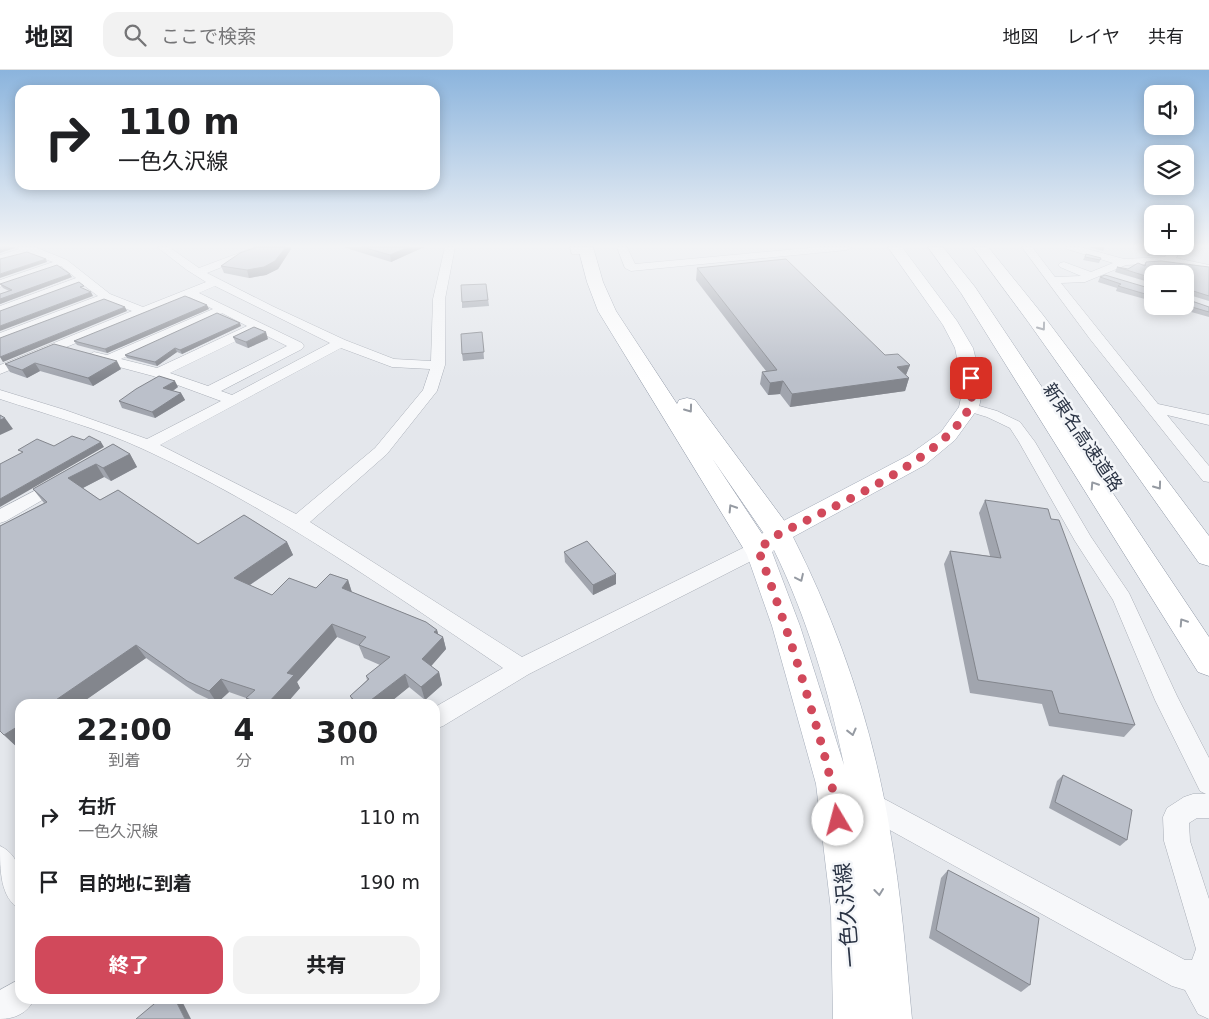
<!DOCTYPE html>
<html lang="ja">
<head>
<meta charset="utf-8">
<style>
	body { margin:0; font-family:"DejaVu Sans","Noto Sans JP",sans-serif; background:#f2f2f2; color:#202124; height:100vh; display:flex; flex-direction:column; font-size:19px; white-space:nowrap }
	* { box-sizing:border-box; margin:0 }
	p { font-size:16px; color:#757577 }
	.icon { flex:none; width:28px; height:28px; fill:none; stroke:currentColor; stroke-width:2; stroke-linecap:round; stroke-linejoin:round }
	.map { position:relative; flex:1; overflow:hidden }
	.drawer { position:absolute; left:15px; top:629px; width:425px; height:305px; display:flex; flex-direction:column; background:#fff; border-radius:15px; box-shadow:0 2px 12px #0003 }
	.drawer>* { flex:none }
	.top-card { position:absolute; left:15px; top:15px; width:425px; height:105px; border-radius:15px; box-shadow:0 2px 12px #0003; background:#fff; color:#202124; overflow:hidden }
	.controls { position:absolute; left:1144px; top:15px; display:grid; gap:10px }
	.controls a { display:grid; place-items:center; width:50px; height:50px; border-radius:10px; background:#fff; box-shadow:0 2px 12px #0003; font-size:25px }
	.pin { position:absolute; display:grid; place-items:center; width:42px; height:42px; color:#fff; margin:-21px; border-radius:10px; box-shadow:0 2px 8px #0006 }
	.me { position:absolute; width:55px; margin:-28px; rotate:352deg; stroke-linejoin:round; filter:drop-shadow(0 0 4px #0008) }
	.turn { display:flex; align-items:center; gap:18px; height:105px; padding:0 20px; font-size:22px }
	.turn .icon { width:65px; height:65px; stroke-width:2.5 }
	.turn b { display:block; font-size:35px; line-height:42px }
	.eta { display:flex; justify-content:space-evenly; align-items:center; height:85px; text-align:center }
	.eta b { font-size:30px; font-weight:800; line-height:35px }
	.button { display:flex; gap:10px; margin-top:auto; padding:10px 20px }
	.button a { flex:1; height:58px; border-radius:15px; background:#d1495b; color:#fff; font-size:20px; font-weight:800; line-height:58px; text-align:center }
	.button a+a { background:#f2f2f2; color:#202124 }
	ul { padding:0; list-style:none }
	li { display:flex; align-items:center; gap:15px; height:65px; padding:0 20px }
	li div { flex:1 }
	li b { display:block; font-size:19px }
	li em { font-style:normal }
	header { display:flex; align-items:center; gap:30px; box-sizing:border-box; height:70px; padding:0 25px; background:#fff; border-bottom:1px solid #e0e0e0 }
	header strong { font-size:24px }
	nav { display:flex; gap:28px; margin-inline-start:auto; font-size:18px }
	.search { width:350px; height:45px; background:#f2f2f2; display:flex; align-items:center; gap:12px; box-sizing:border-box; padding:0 18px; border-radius:15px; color:#757577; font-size:19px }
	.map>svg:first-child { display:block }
</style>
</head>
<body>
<header>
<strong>地図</strong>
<div class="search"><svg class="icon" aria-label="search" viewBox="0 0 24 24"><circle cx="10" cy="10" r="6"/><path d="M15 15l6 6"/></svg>ここで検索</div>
<nav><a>地図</a><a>レイヤ</a><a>共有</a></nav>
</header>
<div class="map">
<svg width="1209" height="949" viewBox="0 0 1209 949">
	<rect width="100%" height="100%" fill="#e4e7ec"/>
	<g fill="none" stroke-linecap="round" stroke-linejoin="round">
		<g stroke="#a9aeb7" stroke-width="1">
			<g id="minor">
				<path d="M18 177H35L67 190 110 224 143 237 206 212 187 200 157 177H169L199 198 255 177H268L267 179 207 203 272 236 345 270 394 289 431 291 433 229 445 177H455L445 229V295L437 321 387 384 310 452 522 587 751 474 758 472 765 474 767 479 765 484 529 604 443 656 435 659V637L503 598C386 519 272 438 143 379 100 359 46 344 0 329V320L65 340 147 369 221 331 153 306 89 289 87 286 94 282 107 285 213 239 189 227 0 304V295L132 241 106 231 0 272V263L98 226 82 214 0 244V236L76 208 61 196 0 217V210L53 192 29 183 0 192V185L19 179ZM215 216 330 273 232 325 221 321 302 279 304 276 302 273 199 223ZM222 243 247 256 157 298 121 289ZM257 261 287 276 208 316 170 303ZM341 278 392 297 430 299 423 320 375 378 296 444 160 375Z"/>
				<polygon points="570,177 580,177 581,182 580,184 572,184"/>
				<polygon points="617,177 627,177 635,194 819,177 852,177 847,180 631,201 625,198"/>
				<polygon points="1022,177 1032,177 1055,207 1081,206 1060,197 1058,195 1060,193 1064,192 1091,202 1113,193 1067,179 1066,177 1080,177 1124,189 1165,187 1173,177 1183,177 1176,188 1209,195 1209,201 1167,193 1126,195 1085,212 1061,213 1158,334 1209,345 1209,355 1167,345 1209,396 1209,412 1203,411 1090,269"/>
				<polygon points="969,333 997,341 1020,352 1035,372 1091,467 1129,523 1177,626 1209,688 1209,748 1197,748 1189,753 1190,771 1209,829 1209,949 1198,944 1185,920 1172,916 859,743 855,734 859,725 868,722 877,725 1185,890 1192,890 1196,879 1164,771 1163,747 1167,738 1184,727 1193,724 1206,724 1200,721 1155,630 1113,530 1075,471 1019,372 1010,358 987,347 964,340 962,337 964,334"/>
				<polygon points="59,408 65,409 68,413 65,417 6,451 0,453 0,439"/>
				<path d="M0 776C25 787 20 816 20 839 0 828 0 800 0 776Z"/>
				<path d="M20 909V929H34C28 943 15 949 0 949V920Z"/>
			</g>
		</g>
		<g stroke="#a3abb8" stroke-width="1">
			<path id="major" d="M888 177H902L957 251 973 278 983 318 979 337 955 370 925 395 793 467C840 560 873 658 890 761 901 823 906 886 912 949H833L831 840 816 714 772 556 745 479 749 473 770 458 909 385 941 362 959 337 963 318 955 278 943 255ZM774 480C807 548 829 621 844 695L800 556 772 482Z"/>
		</g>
		<g stroke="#8b94a3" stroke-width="1">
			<g id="highway">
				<polygon points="578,177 593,177 603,212 616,241 677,334 679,330 687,328 695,330 789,457 793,464 789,471 779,473 769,471 712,388 772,479 768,486 758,489 748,486 598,241 587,212"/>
				<polygon points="928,177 943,177 975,217 1209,567 1209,606 1198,602 961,223"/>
				<polygon points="973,177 988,177 1043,245 1209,466 1209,496 1199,493 1029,253"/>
			</g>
		</g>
		<use href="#minor" fill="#f7f8fa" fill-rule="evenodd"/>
		<use href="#major" fill="#fff" fill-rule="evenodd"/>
		<use href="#highway" fill="#fff" fill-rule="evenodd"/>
	</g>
	<g fill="#a1a5ae">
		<polygon points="257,177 291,177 291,179 278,199 266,205 249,208 224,203 221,196"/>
		<polygon points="343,177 424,177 391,192"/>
		<polygon points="1088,177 1105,177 1103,181"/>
		<polygon points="1151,177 1168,177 1164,185 1147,186"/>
		<polygon points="1086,184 1101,188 1099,193 1083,190"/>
		<polygon points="1146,192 1209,197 1209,231 1186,224 1186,229 1209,237 1209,247 1170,236 1185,236 1185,204 1152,204 1152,213 1115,202 1117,197 1128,199 1144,195"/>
		<polygon points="697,198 885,285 910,295 906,305 909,308 905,321 790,337 780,324 768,325 760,314 762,302 766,301 696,210"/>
		<polygon points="72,207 0,234 0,224 9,221 3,218 0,214"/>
		<polygon points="1100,207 1152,219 1152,231 1116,221 1117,218 1098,212"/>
		<polygon points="486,214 489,236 462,238 462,232"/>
		<polygon points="209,239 107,283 77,275 74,271"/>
		<polygon points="241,256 182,284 177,282 157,296 127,288 125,285"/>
		<polygon points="482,262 484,289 463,291 462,284"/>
		<polygon points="233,267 268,269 248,278 236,273"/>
		<polygon points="54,274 121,299 93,316 40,301 27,308 10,302 5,294"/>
		<polygon points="178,317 173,321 181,323 185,330 155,348 122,338 119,331"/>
		<polygon points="113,374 130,384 137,397 111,411 104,407 83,418 100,430 118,420 198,474 244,445 287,472 293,485 250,515 272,525 289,508 316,518 330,504 348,510 352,522 426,552 437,560 438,564 443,567 446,579 431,596 439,602 442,615 425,630 409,617 388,634 353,634 350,626 367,610 366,606 380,595 364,588 359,576 337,567 297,612 300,618 286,634 249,634 246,628 229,622 217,633 196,623 146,588 80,634 20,634 20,676 18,678 0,661 0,456 44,433 33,419"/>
		<polygon points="985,430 1051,449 1135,655 1124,667 1049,656 1042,634 970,623 944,494 950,481 990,486 979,443"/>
		<polygon points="564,482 616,514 593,525 565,492"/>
		<polygon points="1063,705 1127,770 1120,776 1049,738 1057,711"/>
		<polygon points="948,800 1030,915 1021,922 929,868 941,808"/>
	</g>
	<g fill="#83868d">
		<polygon points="9,177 14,177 15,178 0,183 0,180"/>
		<polygon points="286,177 291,177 291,179 278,199 266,205 249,208 247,200"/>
		<polygon points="409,177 424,177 391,192 390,185"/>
		<polygon points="46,189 47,192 0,208 0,204"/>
		<polygon points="70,204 72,207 0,234 0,229"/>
		<polygon points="91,222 93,226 0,261 0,256"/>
		<polygon points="207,235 209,239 107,283 105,279"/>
		<polygon points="125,237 127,241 3,292 0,287"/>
		<polygon points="240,253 241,256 182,284 180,280"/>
		<polygon points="266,262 268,269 248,278 246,272"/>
		<polygon points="175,278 177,282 157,296 155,292"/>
		<polygon points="117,291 121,299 93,316 88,308"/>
		<polygon points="35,293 40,301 27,308 22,300"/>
		<polygon points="910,295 905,307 897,297"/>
		<polygon points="909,308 905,321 790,337 792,324"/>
		<polygon points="175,311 178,317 166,325 163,318"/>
		<polygon points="783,311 780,324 768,325 770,313"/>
		<polygon points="181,323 185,330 155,348 152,342"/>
		<polygon points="5,348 13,359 0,365 0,350"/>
		<polygon points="101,372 104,377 0,437 0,429"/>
		<polygon points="130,384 137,397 111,411 103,398"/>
		<polygon points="96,394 104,407 77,421 68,408"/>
		<polygon points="287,472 293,485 241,521 234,508"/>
		<polygon points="616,504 616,514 593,525 593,515"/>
		<polygon points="348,510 352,523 342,518"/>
		<polygon points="332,554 337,567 297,612 300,618 286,634 267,634 287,603"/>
		<polygon points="437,560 440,570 443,567 446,579 426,602 422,589 434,562"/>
		<polygon points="136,575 146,588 80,634 50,634"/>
		<polygon points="439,602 442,615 425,630 421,617"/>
		<polygon points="405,604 409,617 388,634 372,634 371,630"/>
		<polygon points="221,609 229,622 217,633 209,621"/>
		<polygon points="20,655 20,676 18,678 4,665"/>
		<polygon points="175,929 181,929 191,949 185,949"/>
	</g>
	<g fill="#bbc0ca" stroke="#83868d">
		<polygon points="0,177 9,177 0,180"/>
		<polygon points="257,177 286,177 275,191 264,197 247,200 221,196 240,183"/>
		<polygon points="362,177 409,177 390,185"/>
		<polygon points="1152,177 1168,177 1167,181 1150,181"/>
		<polygon points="27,182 46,189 0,204 0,189"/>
		<polygon points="1086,184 1101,188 1100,190 1085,187"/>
		<polygon points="786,189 885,285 898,284 910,295 897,297 909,308 792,324 783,311 770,313 762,302 777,300 697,198"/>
		<polygon points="1161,191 1209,197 1209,226 1187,219 1186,229 1209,237 1209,242 1185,235 1185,204 1152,204 1152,208 1117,197 1128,199 1138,193 1145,196 1146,192"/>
		<polygon points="57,195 70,204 0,229 0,224 12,220 0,214"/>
		<polygon points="1105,205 1152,219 1152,226 1118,216 1121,214 1100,207"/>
		<polygon points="79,212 84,216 80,217 91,222 0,256 0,241"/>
		<polygon points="486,214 488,230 462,232 461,215"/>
		<polygon points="185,226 207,235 105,279 74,271"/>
		<polygon points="104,229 125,237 0,287 0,268"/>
		<polygon points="217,243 240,253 180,280 175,278 155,292 125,285"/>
		<polygon points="254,257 266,262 246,272 233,267"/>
		<polygon points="482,262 484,282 462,284 461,264"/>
		<polygon points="54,274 117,291 88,308 35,293 22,300 5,294"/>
		<polygon points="159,306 175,311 163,318 181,323 152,342 119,331 136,319"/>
		<polygon points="0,345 5,348 0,350"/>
		<polygon points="72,366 84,370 89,366 101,372 0,429 0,394 23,382 18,380 37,369 54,376"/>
		<polygon points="113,374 130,384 103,398 96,394 68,408 100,430 118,420 198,474 244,445 287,472 234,508 272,525 289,508 316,518 330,504 348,510 342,518 426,552 437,560 434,562 443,567 422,589 439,602 421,617 405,604 371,630 372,634 356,634 357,633 350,626 369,609 366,606 390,587 359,575 366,567 332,554 287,603 294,605 267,634 262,634 246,628 255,620 221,609 209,621 187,611 136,575 50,634 20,634 20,655 4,665 0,661 0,456 47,432 33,419"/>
		<polygon points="985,430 1048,439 1051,449 1059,450 1135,655 1059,643 1052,621 978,610 950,481 1001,488"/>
		<polygon points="587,471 616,504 593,515 564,482"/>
		<polygon points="1063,705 1132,740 1127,770 1055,732"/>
		<polygon points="948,800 1039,848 1030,915 936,860"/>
		<polygon points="160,929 175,929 185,949 136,949"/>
	</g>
	<defs><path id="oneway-chevron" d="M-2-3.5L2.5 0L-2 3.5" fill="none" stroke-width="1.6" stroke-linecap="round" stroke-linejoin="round" transform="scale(1.25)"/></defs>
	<g stroke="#959aa2">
		<use href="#oneway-chevron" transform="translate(1042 257) rotate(54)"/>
		<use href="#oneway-chevron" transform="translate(689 339) rotate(54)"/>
		<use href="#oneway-chevron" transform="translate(1094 415) rotate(-123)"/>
		<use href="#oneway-chevron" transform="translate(1158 416) rotate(54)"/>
		<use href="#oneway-chevron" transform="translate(732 438) rotate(-122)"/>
		<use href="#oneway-chevron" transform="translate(800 508) rotate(65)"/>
		<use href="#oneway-chevron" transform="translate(1183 552) rotate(-123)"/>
		<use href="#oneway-chevron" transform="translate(852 662) rotate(76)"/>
		<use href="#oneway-chevron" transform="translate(879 822) rotate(83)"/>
	</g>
	<linearGradient id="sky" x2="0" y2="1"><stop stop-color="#8bb4dd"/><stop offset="0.57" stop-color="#f3f4f6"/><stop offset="1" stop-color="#f3f4f6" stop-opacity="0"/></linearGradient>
	<rect width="1209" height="309" fill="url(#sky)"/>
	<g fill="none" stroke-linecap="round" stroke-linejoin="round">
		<path stroke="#d1495b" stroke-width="9" stroke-dasharray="0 16.2" d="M838 750C832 708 820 668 808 628 793 577 776 528 758 479L779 464C830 438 944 389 969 338 973 329 972 317 971 308"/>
	</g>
	<g text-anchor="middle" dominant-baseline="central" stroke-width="5" stroke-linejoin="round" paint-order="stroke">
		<g font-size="18" fill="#2b3445" stroke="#f4f6f9">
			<text transform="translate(1083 367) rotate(56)">新東名高速道路</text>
		</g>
		<g font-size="21" fill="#2b3445" stroke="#f4f6f9">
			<text transform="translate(847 845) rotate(-95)">一色久沢線</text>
		</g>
	</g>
</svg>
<div class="controls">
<a><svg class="icon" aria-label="sound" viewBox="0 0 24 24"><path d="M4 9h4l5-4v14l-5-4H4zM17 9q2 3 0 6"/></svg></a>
<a><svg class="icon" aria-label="layers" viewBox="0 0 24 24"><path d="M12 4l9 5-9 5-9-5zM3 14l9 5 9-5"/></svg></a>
<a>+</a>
<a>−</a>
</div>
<div class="pin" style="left:971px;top:308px;background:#d93025"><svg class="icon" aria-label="arrive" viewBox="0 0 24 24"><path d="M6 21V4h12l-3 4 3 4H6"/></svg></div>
<svg class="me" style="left:838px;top:750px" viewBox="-20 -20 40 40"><circle r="19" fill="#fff"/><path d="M0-13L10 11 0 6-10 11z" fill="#d1495b"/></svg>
<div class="top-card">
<div class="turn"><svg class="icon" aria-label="right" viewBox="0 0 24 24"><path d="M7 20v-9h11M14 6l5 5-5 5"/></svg><div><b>110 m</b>一色久沢線</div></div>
</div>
<section class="drawer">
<div class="eta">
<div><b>22:00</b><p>到着</p></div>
<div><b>4</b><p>分</p></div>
<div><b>300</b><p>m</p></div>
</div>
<ul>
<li><svg class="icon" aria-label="right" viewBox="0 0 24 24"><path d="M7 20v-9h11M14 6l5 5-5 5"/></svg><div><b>右折</b><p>一色久沢線</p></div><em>110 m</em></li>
<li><svg class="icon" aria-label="arrive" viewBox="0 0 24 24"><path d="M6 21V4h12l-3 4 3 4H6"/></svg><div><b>目的地に到着</b></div><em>190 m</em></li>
</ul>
<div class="button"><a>終了</a><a>共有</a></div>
</section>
</div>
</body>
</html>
